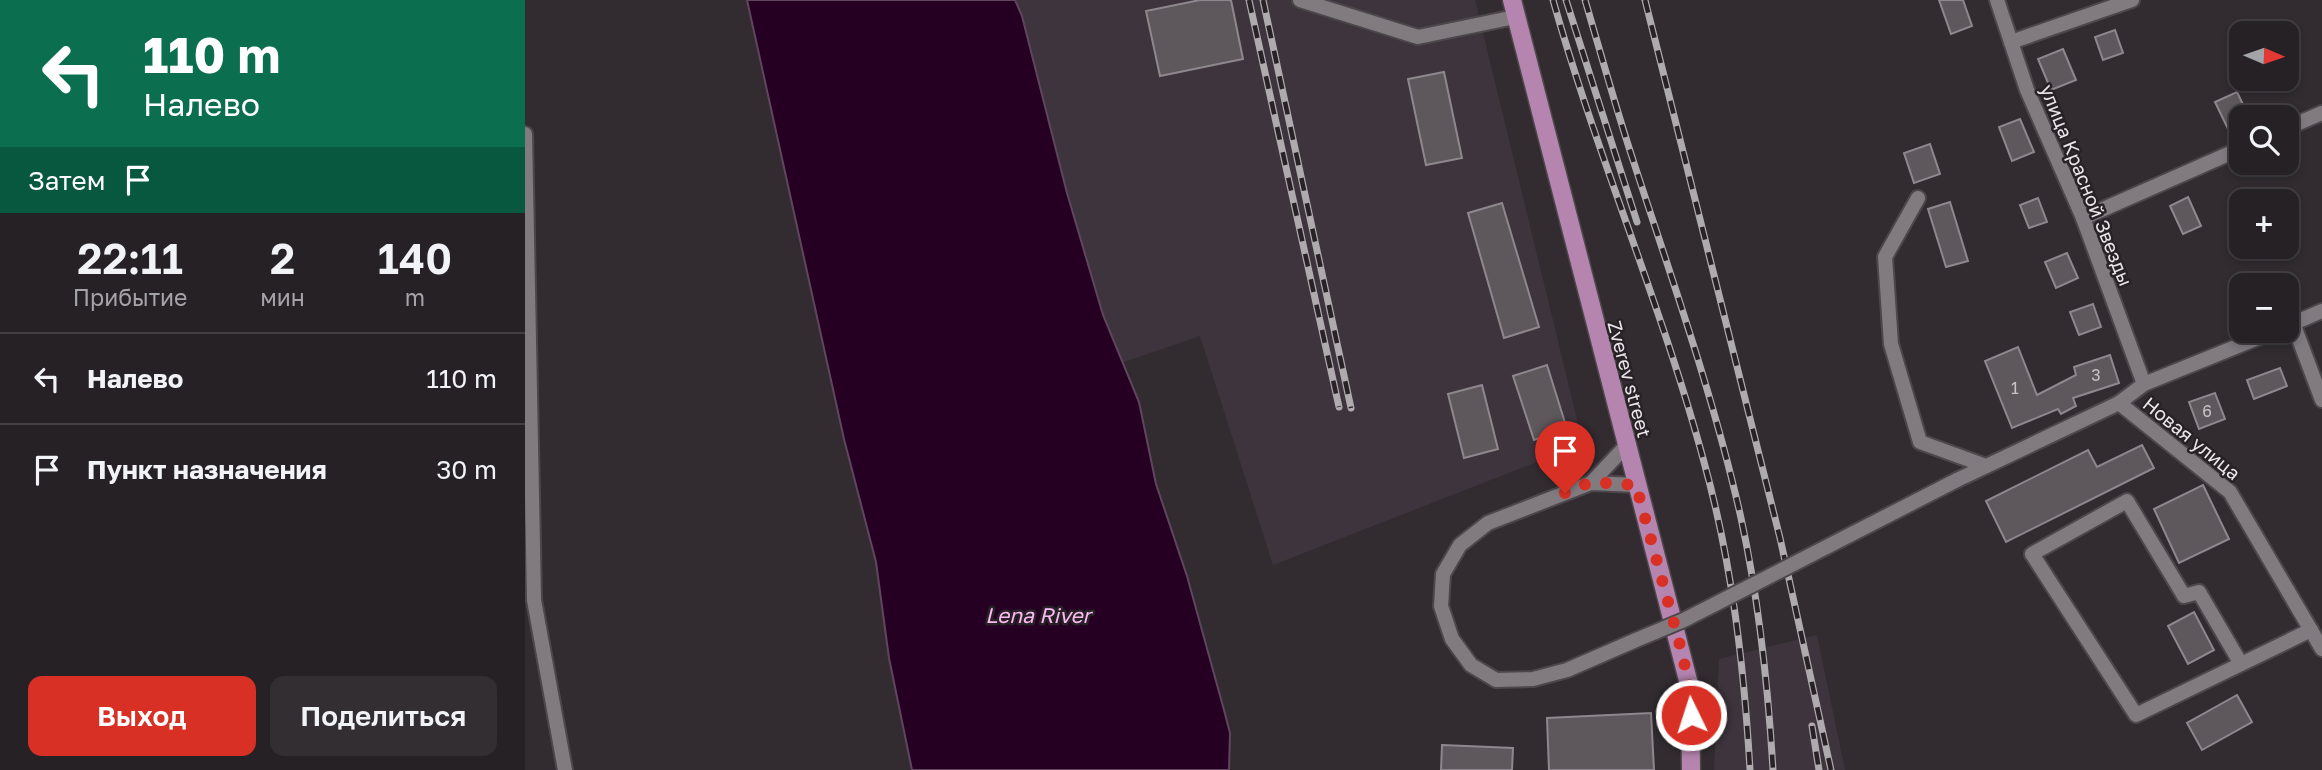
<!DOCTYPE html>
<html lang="ru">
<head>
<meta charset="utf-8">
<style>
	body { margin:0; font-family:"Golos Text",sans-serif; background:#322e32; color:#f1f3f6; height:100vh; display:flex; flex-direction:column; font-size:26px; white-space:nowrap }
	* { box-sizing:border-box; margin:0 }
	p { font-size:23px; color:#a4a3a7 }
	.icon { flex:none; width:38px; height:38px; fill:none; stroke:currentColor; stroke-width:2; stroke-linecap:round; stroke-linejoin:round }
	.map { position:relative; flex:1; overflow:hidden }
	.sheet { display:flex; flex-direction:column; background:#262125; width:525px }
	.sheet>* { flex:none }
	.banner { background:#0b6e4f; color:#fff; overflow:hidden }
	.needle { width:46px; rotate:92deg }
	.fabs { position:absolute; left:1704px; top:21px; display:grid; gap:14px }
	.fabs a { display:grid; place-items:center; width:70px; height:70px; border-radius:14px; background:#262125; box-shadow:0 4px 10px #0003,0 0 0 2px #423e42; font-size:35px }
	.pin { position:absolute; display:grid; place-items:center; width:60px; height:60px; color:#fff; margin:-72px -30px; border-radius:50% 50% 50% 0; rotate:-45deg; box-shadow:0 0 7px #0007 }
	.pin .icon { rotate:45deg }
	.me { position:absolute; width:77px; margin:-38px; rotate:356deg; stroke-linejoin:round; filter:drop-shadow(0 0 5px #0008) }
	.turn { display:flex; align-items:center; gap:24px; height:147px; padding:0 28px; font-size:32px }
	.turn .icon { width:91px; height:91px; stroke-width:2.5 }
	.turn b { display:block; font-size:49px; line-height:60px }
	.then { display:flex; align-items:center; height:66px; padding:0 28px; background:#0003; gap:14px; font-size:26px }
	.eta { display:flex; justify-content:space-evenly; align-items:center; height:119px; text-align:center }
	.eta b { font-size:42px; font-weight:600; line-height:49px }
	.primary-button { display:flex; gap:14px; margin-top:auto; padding:14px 28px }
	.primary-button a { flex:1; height:80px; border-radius:14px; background:#d93025; color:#fff; font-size:28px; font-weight:600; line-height:80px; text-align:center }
	.primary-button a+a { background:#322e32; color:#f1f3f6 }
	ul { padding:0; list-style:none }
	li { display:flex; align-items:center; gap:21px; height:91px; padding:0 28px; border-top:2px solid #423e42 }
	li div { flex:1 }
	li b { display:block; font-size:26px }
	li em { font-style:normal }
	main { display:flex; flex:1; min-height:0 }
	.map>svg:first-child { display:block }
</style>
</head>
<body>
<main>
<section class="sheet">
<div class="banner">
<div class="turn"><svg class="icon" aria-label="left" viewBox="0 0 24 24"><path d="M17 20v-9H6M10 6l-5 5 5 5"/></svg><div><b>110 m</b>Налево</div></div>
<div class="then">Затем<svg class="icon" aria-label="arrive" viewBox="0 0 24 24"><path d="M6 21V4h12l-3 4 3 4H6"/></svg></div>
</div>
<div class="eta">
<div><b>22:11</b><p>Прибытие</p></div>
<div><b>2</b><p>мин</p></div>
<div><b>140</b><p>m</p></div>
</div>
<ul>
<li><svg class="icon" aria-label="left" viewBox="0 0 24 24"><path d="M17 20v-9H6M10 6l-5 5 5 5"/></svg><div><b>Налево</b></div><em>110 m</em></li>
<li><svg class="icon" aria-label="arrive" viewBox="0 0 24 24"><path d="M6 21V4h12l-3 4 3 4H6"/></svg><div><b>Пункт назначения</b></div><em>30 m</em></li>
</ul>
<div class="primary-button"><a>Выход</a><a>Поделиться</a></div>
</section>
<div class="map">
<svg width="1797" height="770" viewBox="0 0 1797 770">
	<rect width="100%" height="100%" fill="#322c31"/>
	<g fill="#3e343d">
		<polygon points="490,0 950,0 1058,444 748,565 675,336 596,363 578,315 542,193 497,16"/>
		<polygon points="1292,635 1320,770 1189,770 1194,659"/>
	</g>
	<polygon fill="#250023" stroke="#60455e" stroke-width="2" points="222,0 490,0 497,16 542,193 578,315 614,402 631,484 662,576 699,710 705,733 704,770 387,770 364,658 351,562 319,439"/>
	<g fill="#5e585d" stroke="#8e878d" stroke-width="2">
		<polygon points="675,0 706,0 718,59 635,76 621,11"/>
		<polygon points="1414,0 1438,0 1447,26 1426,34"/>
		<polygon points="1590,30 1598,53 1578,60 1570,37"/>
		<polygon points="1538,49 1551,80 1526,90 1513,59"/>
		<polygon points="919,72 937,158 901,165 883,79"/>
		<polygon points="1712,92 1724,117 1717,117 1717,122 1703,129 1690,102"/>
		<polygon points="1495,119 1509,152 1487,161 1474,127"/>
		<polygon points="1405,144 1415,174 1389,183 1379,153"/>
		<polygon points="1663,197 1676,226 1658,234 1645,206"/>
		<polygon points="1513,198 1522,222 1504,228 1495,205"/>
		<polygon points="1425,202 1443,261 1421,267 1403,209"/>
		<polygon points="977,203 1014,327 979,338 943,213"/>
		<polygon points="1542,253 1553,278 1531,288 1520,262"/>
		<polygon points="1568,304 1576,327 1554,335 1545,312"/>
		<polygon points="1493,347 1512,395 1551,375 1549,367 1585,355 1594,383 1548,398 1551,406 1536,414 1533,409 1487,428 1460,361"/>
		<polygon points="1022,365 1042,429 1009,440 988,376"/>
		<polygon points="1755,368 1762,386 1729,399 1722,380"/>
		<polygon points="957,385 973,449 939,458 923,394"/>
		<polygon points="1690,393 1700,419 1674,429 1664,402"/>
		<polygon points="1617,445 1629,468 1481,542 1461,501 1563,450 1572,467"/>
		<polygon points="1678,485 1704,539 1654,563 1629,509"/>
		<polygon points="1669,612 1689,650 1663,664 1643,626"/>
		<polygon points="1712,695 1727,722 1677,750 1662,723"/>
		<polygon points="1126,713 1129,770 1024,770 1022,718"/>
		<polygon points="917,745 988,748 987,770 916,770"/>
	</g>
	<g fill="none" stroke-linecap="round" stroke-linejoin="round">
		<g stroke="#4c474b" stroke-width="18">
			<g id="minor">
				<polyline points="775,0 893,37 990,17"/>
				<polyline points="1472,0 1502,90 1558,218 1619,384"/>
				<polyline points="1486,42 1607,0"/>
				<polyline points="1762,128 1797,113"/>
				<polyline points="0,134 9,600 40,770"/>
				<polyline points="1393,198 1360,257 1366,344 1395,442 1461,466"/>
				<polyline points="1558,218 1717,148"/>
				<polyline points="1768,323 1797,400"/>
				<polyline points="1762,326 1797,311"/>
				<polyline points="1594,403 1705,492 1797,649"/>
				<polyline points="1432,480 1594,403 1619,384 1750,331"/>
				<polyline points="1066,483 1101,446"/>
				<polyline points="1111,640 1042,670 1008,679 971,680 946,665 927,639 916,606 918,574 935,545 963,523 1066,483 1111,485"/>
				<polyline points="1716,664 1674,592 1659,596 1602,501 1507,554 1611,715 1786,630"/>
			</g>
		</g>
		<g stroke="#4c474b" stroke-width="21">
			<polyline id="major" points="987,0 1165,688 1166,770"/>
		</g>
		<use href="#minor" stroke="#817b80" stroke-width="14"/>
		<use href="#major" stroke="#b585af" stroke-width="18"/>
		<g stroke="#afaaae" stroke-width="7">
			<g id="rail">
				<polyline points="724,0 814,407"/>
				<polyline points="738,0 826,408"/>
				<path d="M1028 0C1072 156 1137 306 1179 462 1207 563 1219 666 1225 770"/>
				<polyline points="1041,0 1112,222"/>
				<path d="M1060 0C1076 54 1091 109 1109 163 1147 280 1189 397 1216 518 1234 601 1243 685 1248 770"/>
				<polyline points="1120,0 1255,538 1306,770"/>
				<polyline points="1287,726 1294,770"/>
			</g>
		</g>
		<use href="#rail" stroke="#282227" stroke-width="4.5" stroke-dasharray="13" stroke-linecap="butt"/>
		<g stroke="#4c474b" stroke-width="18" stroke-linecap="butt">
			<polyline id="minor-bridge" points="1111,640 1159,620 1432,480"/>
		</g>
		<use href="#minor-bridge" stroke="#817b80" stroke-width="14"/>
	</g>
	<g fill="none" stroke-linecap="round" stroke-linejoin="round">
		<polyline stroke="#d93025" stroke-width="12" stroke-dasharray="0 21.6" points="1040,493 1066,482 1111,485 1156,649 1165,688 1166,715"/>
	</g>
	<g text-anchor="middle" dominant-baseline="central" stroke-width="5" stroke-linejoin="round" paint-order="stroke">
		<g font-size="16" fill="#c7c2c6">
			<text x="1571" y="375">3</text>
			<text x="1490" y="388">1</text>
			<text x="1682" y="411">6</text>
		</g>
		<g font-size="19" fill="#eae6e9" stroke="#282227">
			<text transform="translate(1562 185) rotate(68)">улица Красной Звезды</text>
			<text transform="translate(1105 379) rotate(75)">Zverev street</text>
			<text transform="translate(1667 438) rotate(39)">Новая улица</text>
		</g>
		<g font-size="21" font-style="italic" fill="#fcbaf4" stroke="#282227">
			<text x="513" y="615">Lena River</text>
		</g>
	</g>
</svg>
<div class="fabs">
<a><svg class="needle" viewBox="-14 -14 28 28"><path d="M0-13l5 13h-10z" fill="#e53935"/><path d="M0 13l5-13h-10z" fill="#a4a3a7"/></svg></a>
<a><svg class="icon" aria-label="search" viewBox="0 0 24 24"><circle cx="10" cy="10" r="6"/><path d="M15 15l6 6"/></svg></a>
<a>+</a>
<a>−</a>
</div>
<div class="pin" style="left:1040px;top:493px;background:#d93025"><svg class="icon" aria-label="arrive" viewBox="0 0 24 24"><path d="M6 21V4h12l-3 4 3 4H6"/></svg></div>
<svg class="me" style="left:1166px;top:715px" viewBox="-20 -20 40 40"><circle r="17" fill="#d93025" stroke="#fff" stroke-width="3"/><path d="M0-11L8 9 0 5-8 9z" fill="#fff"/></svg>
</div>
</main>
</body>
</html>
